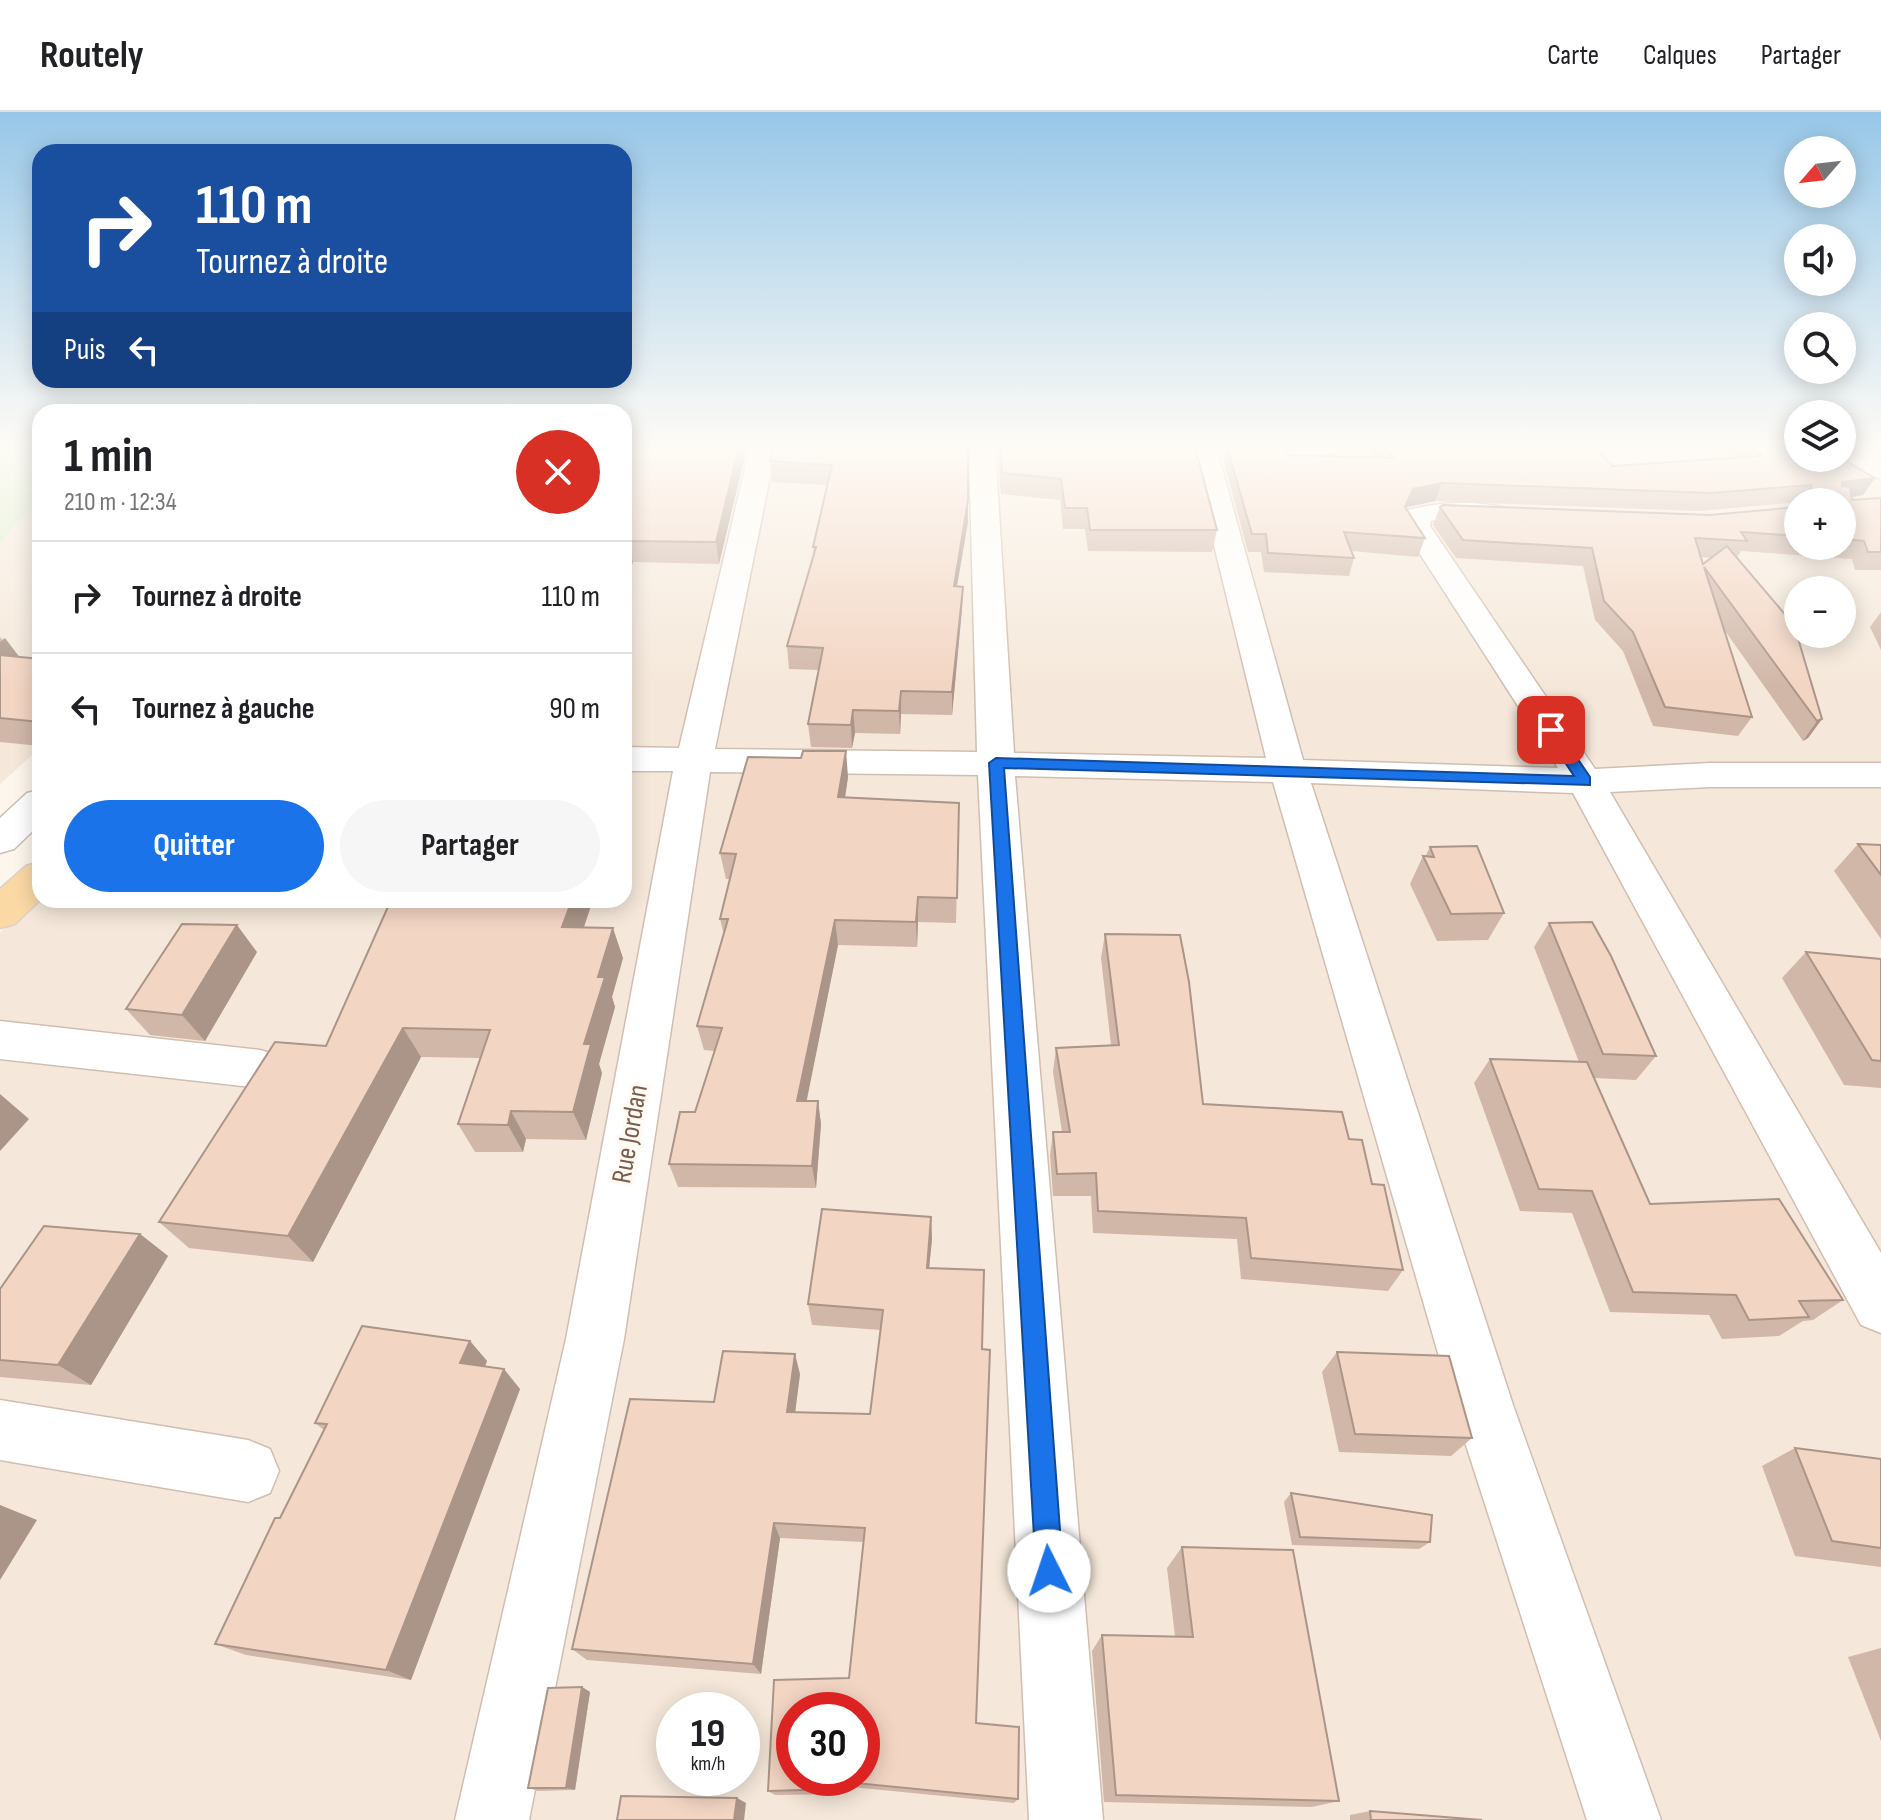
<!DOCTYPE html>
<html lang="fr">
<head>
<meta charset="utf-8">
<style>
	body { margin:0; font-family:"Sofia Sans Condensed",sans-serif; background:#f6f6f6; color:#202124; height:100vh; display:flex; flex-direction:column; font-size:30px; white-space:nowrap }
	* { box-sizing:border-box; margin:0 }
	p { font-size:26px; color:#757577 }
	.icon { flex:none; width:44px; height:44px; fill:none; stroke:currentColor; stroke-width:2; stroke-linecap:round; stroke-linejoin:round }
	.map { position:relative; flex:1; overflow:hidden }
	.panel { position:absolute; left:32px; top:292px; width:600px; height:504px; display:flex; flex-direction:column; background:#fff; border-radius:24px; box-shadow:0 4px 20px #0003 }
	.panel>* { flex:none }
	.banner { position:absolute; left:32px; top:32px; width:600px; height:244px; border-radius:24px; box-shadow:0 4px 20px #0003; background:#1a4fa0; color:#fff; overflow:hidden }
	.needle { width:52px; rotate:242deg }
	.controls { position:absolute; left:1784px; top:24px; display:grid; gap:16px }
	.controls a { display:grid; place-items:center; width:72px; height:72px; border-radius:50%; background:#fff; box-shadow:0 4px 20px #0003; font-size:40px }
	.speed { position:absolute; left:656px; top:1580px; display:flex; gap:16px; font-size:40px; font-weight:700; text-align:center }
	.speed>* { display:grid; place-content:center; width:104px; height:104px; border-radius:50%; background:#fff; box-shadow:0 4px 20px #0003; line-height:1 }
	.speed small { font-size:20px; font-weight:400 }
	.speed .limit { border:12px solid #d22; background:#fff; color:#111 }
	.pin { position:absolute; display:grid; place-items:center; width:68px; height:68px; color:#fff; margin:-34px; border-radius:16px; box-shadow:0 4px 12px #0006 }
	.me { position:absolute; width:88px; margin:-44px; rotate:356deg; stroke-linejoin:round; filter:drop-shadow(0 0 6px #0008) }
	.turn { display:flex; align-items:center; gap:28px; height:168px; padding:0 32px; font-size:36px }
	.turn .icon { width:104px; height:104px; stroke-width:2.5 }
	.turn b { display:block; font-size:56px; line-height:68px }
	.then { display:flex; align-items:center; height:76px; padding:0 32px; background:#0003; gap:16px; font-size:30px }
	.round { display:grid; place-items:center; flex:none; width:84px; height:84px; border-radius:42px; background:#f6f6f6 }
	.overview { display:flex; align-items:center; justify-content:space-between; height:136px; padding:0 32px }
	h1 { font-size:48px; font-weight:700; line-height:60px }
	.action { display:flex; gap:16px; margin-top:auto; padding:16px 32px }
	.action a { flex:1; height:92px; border-radius:48px; background:#1a73e8; color:#fff; font-size:32px; font-weight:700; line-height:92px; text-align:center }
	.action a+a { background:#f6f6f6; color:#202124 }
	ul { padding:0; list-style:none }
	li { display:flex; align-items:center; gap:24px; height:112px; padding:0 32px; border-top:2px solid #e0e0e0 }
	li div { flex:1 }
	li b { display:block; font-size:30px }
	li em { font-style:normal }
	header { display:flex; align-items:center; gap:48px; box-sizing:border-box; height:112px; padding:0 40px; background:#fff; border-bottom:2px solid #e0e0e0 }
	header strong { font-size:38px }
	nav { display:flex; gap:44px; margin-inline-start:auto; font-size:28px }
	.map>svg:first-child { display:block }
</style>
</head>
<body>
<header>
<strong>Routely</strong>
<nav><a>Carte</a><a>Calques</a><a>Partager</a></nav>
</header>
<div class="map">
<svg width="1881" height="1708" viewBox="0 0 1881 1708">
	<rect width="100%" height="100%" fill="#fdf6ec"/>
	<g fill="#f5e8da" fill-rule="evenodd">
		<path d="M624 335H1798V346H1842V335H1881V1708H0V821L40 781V788H624ZM1798 390H1842V434H1798ZM1798 478H1842V522H1798ZM674 1598H742V1666H674ZM794 1598H862V1666H794Z"/>
		<polygon points="40,392 40,636 0,672 0,432 17,410"/>
	</g>
	<polygon fill="#d8ecc9" points="0,335 40,335 40,392 17,410 0,432"/>
	<g fill="none" stroke-linecap="round" stroke-linejoin="round">
		<g stroke="#d1beb0" stroke-width="3">
			<g id="minor">
				<path d="M750 335H776L715 637 977 640 969 335H995L1014 641 1266 646 1190 335H1216L1303 648 1558 656 1402 414 1408 398C1439 390 1475 388 1506 396L1510 402 1506 408H1436L1431 409 1430 414 1595 657 1710 651H1881V675H1710L1610 680 1881 1141V1221L1861 1213 1573 681 1311 671 1513 1293 1661 1708H1587L1453 1293 1273 670 1015 664 1103 1708H1029L978 663 710 660 624 1227 529 1708H455L566 1227 673 659H624V635L679 636Z"/>
				<polygon points="1842,335 1863,335 1881,347 1881,367 1872,365 1842,343"/>
				<polygon points="40,678 40,712 14,737 0,741 0,706 27,681"/>
				<polygon points="0,909 260,938 277,943 284,957 277,971 260,976 0,947"/>
				<polygon points="0,1288 248,1328 270,1337 279,1359 270,1381 248,1390 0,1348"/>
			</g>
		</g>
		<g stroke="#dad1cd" stroke-width="3">
			<polygon id="primary" points="40,750 40,788 15,812 0,816 0,777 26,754"/>
		</g>
		<use href="#minor" fill="#fff" fill-rule="evenodd"/>
		<use href="#primary" fill="#fbd9a5" fill-rule="evenodd"/>
	</g>
	<g fill="#d1b7a8" fill-rule="evenodd">
		<polygon points="624,335 747,335 719,452 633,450 624,473"/>
		<polygon points="968,335 968,410 957,474 963,475 962,497 952,603 901,602 900,622 855,621 852,636 811,635 808,612 819,558 789,557 787,534 814,442 813,435 827,373 772,370 770,349"/>
		<polygon points="997,335 1195,335 1217,418 1212,440 1088,439 1085,417 1063,417 1060,388 1001,382"/>
		<path d="M1220 335 1288 343 1374 345 1365 335H1593L1613 354 1735 346 1722 335H1798L1875 366 1863 383 1851 385 1852 388 1881 386V458H1855L1852 447 1741 439 1737 446 1822 607 1808 626 1803 629 1723 516 1752 605 1738 624 1653 614 1623 539 1595 508 1583 454 1456 446 1433 413 1440 395 1710 403 1798 395V434H1842V390H1798L1700 399 1435 389 1407 395 1406 397 1425 426 1418 445 1352 439 1354 446 1349 464 1264 460 1261 440H1248ZM1701 445 1711 446 1703 452Z"/>
		<polygon points="1881,500 1881,538 1870,515"/>
		<polygon points="0,525 19,545 40,547 40,634 0,630"/>
		<polygon points="848,665 845,686 959,691 956,811 918,810 917,835 838,833 806,989 818,989 821,1012 816,1076 678,1075 669,1052 695,1000 715,939 704,938 697,914 724,823 720,807 730,767 726,767 720,741"/>
		<polygon points="1858,732 1881,733 1881,827 1834,759"/>
		<polygon points="1430,735 1504,801 1488,828 1437,829 1410,772 1423,744 1425,745"/>
		<polygon points="1549,811 1656,944 1636,968 1594,966 1650,1092 1843,1188 1813,1208 1803,1209 1779,1224 1722,1227 1709,1203 1610,1200 1572,1101 1520,1099 1474,971 1490,947 1579,950 1534,835"/>
		<polygon points="584,816 623,846 612,885 615,895 599,952 602,961 586,1028 526,1027 523,1040 475,1040 458,1012 480,946 421,945 313,1150 189,1136 159,1110 326,934"/>
		<polygon points="1105,822 1203,992 1349,1027 1372,1072 1403,1158 1388,1179 1241,1167 1237,1127 1093,1121 1091,1084 1053,1084 1050,1043 1053,1020 1062,1020 1053,960 1056,936 1111,933 1101,846"/>
		<polygon points="257,840 205,929 150,923 126,897"/>
		<polygon points="1806,840 1881,847 1881,976 1844,973 1782,866"/>
		<polygon points="931,1105 932,1127 929,1156 982,1237 976,1611 1018,1687 1014,1691 841,1674 841,1682 775,1683 768,1679 849,1566 863,1430 780,1426 761,1562 587,1548 572,1537 714,1290 800,1262 795,1300 870,1302 881,1218 812,1213 808,1192"/>
		<polygon points="140,1122 168,1144 91,1273 0,1265 0,1177"/>
		<polygon points="470,1229 487,1249 485,1255 520,1277 411,1568 246,1543 215,1532 280,1406 324,1318 315,1311"/>
		<polygon points="1337,1240 1472,1326 1451,1344 1339,1340 1322,1260"/>
		<polygon points="1795,1336 1881,1347 1881,1455 1795,1444 1762,1354"/>
		<polygon points="1291,1381 1430,1430 1419,1437 1292,1433 1284,1390"/>
		<polygon points="1182,1435 1339,1689 1312,1695 1104,1690 1092,1539 1102,1523 1175,1524 1167,1456"/>
		<polygon points="1881,1536 1881,1629 1848,1545"/>
		<polygon points="582,1575 590,1580 575,1678 538,1679 528,1676"/>
		<polygon points="1370,1699 1482,1708 1350,1708 1350,1703"/>
	</g>
	<g fill="#aa9588">
		<polygon points="739,335 747,335 719,452 716,430"/>
		<polygon points="1875,366 1863,383 1831,388 1842,370"/>
		<polygon points="1442,371 1435,389 1407,395 1399,413 1405,395 1413,377"/>
		<polygon points="968,388 968,410 953,496 954,474"/>
		<polygon points="628,429 633,450 624,473 624,438"/>
		<polygon points="963,475 962,497 952,603 952,580"/>
		<polygon points="5,526 24,551 0,562 0,530"/>
		<polygon points="901,579 901,602 900,622 899,599"/>
		<polygon points="853,598 855,621 852,636 851,613"/>
		<polygon points="1822,607 1808,626 1803,629 1817,609"/>
		<polygon points="846,639 848,665 841,711 838,685"/>
		<polygon points="918,785 918,810 917,835 916,810"/>
		<polygon points="572,788 593,788 574,845 562,815"/>
		<polygon points="835,808 838,833 802,1012 797,989"/>
		<polygon points="237,813 257,840 205,929 182,903"/>
		<polygon points="613,816 623,846 612,885 615,895 599,952 602,961 586,1028 573,1000 584,932 598,865"/>
		<polygon points="403,916 421,945 313,1150 288,1124"/>
		<polygon points="0,982 29,1007 0,1039"/>
		<polygon points="818,989 821,1012 816,1076 812,1054"/>
		<polygon points="511,999 526,1027 523,1040 508,1013"/>
		<polygon points="931,1105 932,1127 927,1177 927,1156"/>
		<polygon points="140,1122 168,1144 91,1273 58,1253"/>
		<polygon points="470,1229 487,1249 478,1271 460,1251"/>
		<polygon points="795,1242 800,1262 793,1317 787,1300"/>
		<polygon points="504,1257 520,1277 411,1568 386,1558"/>
		<polygon points="0,1393 37,1408 0,1468"/>
		<polygon points="774,1411 780,1426 761,1562 753,1552"/>
		<polygon points="582,1575 590,1580 575,1678 566,1676"/>
		<polygon points="836,1669 841,1674 841,1682 836,1677"/>
		<polygon points="737,1686 746,1691 744,1708 734,1708"/>
	</g>
	<g fill="#f3d5c3" stroke="#aa9588" stroke-width="2" fill-rule="evenodd">
		<polygon points="624,335 739,335 716,430 628,429 624,438"/>
		<polygon points="773,335 968,335 968,388 954,474 963,475 952,580 901,579 899,599 853,598 851,613 808,612 823,536 787,534 816,435 813,435 832,353 770,349"/>
		<polygon points="1000,335 1195,335 1217,418 1090,418 1087,396 1065,396 1061,367 1002,361"/>
		<polygon points="1227,335 1283,335 1288,343 1393,346 1384,335 1593,335 1613,354 1762,344 1751,335 1798,335 1798,346 1840,346 1875,366 1842,370 1842,374 1850,375 1852,388 1881,386 1881,440 1868,440 1864,429 1842,427 1842,390 1812,390 1811,373 1710,381 1442,371 1413,377 1405,395 1425,426 1344,420 1354,446 1268,441 1266,422 1252,422"/>
		<polygon points="1443,393 1710,403 1798,395 1798,424 1741,420 1747,429 1695,426 1703,452 1727,434 1794,513 1822,607 1817,609 1704,455 1752,605 1665,595 1633,520 1604,489 1592,436 1463,428 1440,395"/>
		<polygon points="0,543 40,547 40,610 0,606"/>
		<polygon points="803,639 846,639 838,685 959,691 957,786 918,785 916,810 835,808 797,989 818,989 812,1054 669,1052 680,1000 695,1000 722,916 697,914 728,807 720,807 736,742 720,741 748,645 801,646"/>
		<polygon points="1858,732 1881,733 1881,763"/>
		<polygon points="1477,734 1504,801 1451,802 1423,744 1434,745 1430,735"/>
		<polygon points="391,788 572,788 562,815 613,816 598,865 605,865 584,932 591,932 573,1000 511,999 508,1013 458,1012 490,918 403,916 288,1124 159,1110 275,930 326,934"/>
		<polygon points="1592,810 1611,844 1656,944 1603,942 1549,811"/>
		<polygon points="182,812 237,813 182,903 126,897"/>
		<polygon points="1105,822 1180,823 1189,870 1203,992 1342,1000 1349,1027 1362,1028 1372,1072 1384,1073 1403,1158 1251,1146 1246,1106 1098,1099 1096,1061 1057,1062 1053,1020 1070,1020 1056,936 1119,933"/>
		<polygon points="1806,840 1881,847 1881,949 1872,948"/>
		<polygon points="1490,947 1587,950 1650,1092 1779,1087 1843,1188 1799,1189 1809,1205 1749,1208 1736,1183 1633,1180 1592,1079 1539,1077"/>
		<path d="M822 1097 931 1105 927 1156 984 1158 982 1237 990 1238 976 1611 1019 1615 1018 1687 836 1669V1677L768 1679 774 1568 849 1566 865 1416 774 1411 753 1552 572 1537 630 1287 714 1290 723 1239 795 1242 787 1300 870 1302 883 1198 808 1192ZM794 1598H862V1666H794Z"/>
		<polygon points="44,1114 140,1122 58,1253 0,1248 0,1177"/>
		<polygon points="362,1214 470,1229 460,1251 504,1257 386,1558 215,1532 275,1406 280,1406 327,1312 315,1311"/>
		<polygon points="1337,1240 1449,1244 1472,1326 1355,1322"/>
		<polygon points="1795,1336 1881,1347 1881,1436 1832,1429"/>
		<polygon points="1291,1381 1432,1403 1430,1430 1300,1425"/>
		<polygon points="1182,1435 1293,1438 1339,1689 1116,1683 1102,1523 1193,1525"/>
		<polygon points="582,1575 566,1676 528,1676 548,1576"/>
		<polygon points="621,1684 737,1686 734,1708 617,1708"/>
		<polygon points="1370,1699 1482,1708 1371,1708"/>
	</g>
	<linearGradient id="sky" x2="0" y2="1"><stop stop-color="#97c7e8"/><stop offset="0.58" stop-color="#fefbf6"/><stop offset="1" stop-color="#fefbf6" stop-opacity="0"/></linearGradient>
	<rect width="1881" height="574" fill="url(#sky)"/>
	<polygon fill="#1a73e8" stroke="#114b97" stroke-width="2" points="1551,613 1556,615 1590,665 1590,673 1004,656 1063,1459 1059,1469 1049,1473 1040,1469 1036,1459 989,651 996,646 1574,664 1544,618"/>
	<g text-anchor="middle" dominant-baseline="central" stroke-width="8" stroke-linejoin="round" paint-order="stroke">
		<g font-size="28" fill="#7a5c4d" stroke="#fffaf3">
			<text transform="translate(630 1022) rotate(-80)">Rue Jordan</text>
		</g>
	</g>
</svg>
<div class="controls">
<a><svg class="needle" viewBox="-14 -14 28 28"><path d="M0-13l5 13h-10z" fill="#e53935"/><path d="M0 13l5-13h-10z" fill="#757577"/></svg></a>
<a><svg class="icon" aria-label="sound" viewBox="0 0 24 24"><path d="M4 9h4l5-4v14l-5-4H4zM17 9q2 3 0 6"/></svg></a>
<a><svg class="icon" aria-label="search" viewBox="0 0 24 24"><circle cx="10" cy="10" r="6"/><path d="M15 15l6 6"/></svg></a>
<a><svg class="icon" aria-label="layers" viewBox="0 0 24 24"><path d="M12 4l9 5-9 5-9-5zM3 14l9 5 9-5"/></svg></a>
<a>+</a>
<a>−</a>
</div>
<div class="speed"><div>19<small>km/h</small></div><div class="limit">30</div></div>
<div class="pin" style="left:1551px;top:618px;background:#d93025"><svg class="icon" aria-label="arrive" viewBox="0 0 24 24"><path d="M6 21V4h12l-3 4 3 4H6"/></svg></div>
<svg class="me" style="left:1049px;top:1459px" viewBox="-20 -20 40 40"><circle r="19" fill="#fff"/><path d="M0-13L10 11 0 6-10 11z" fill="#1a73e8"/></svg>
<div class="banner">
<div class="turn"><svg class="icon" aria-label="right" viewBox="0 0 24 24"><path d="M7 20v-9h11M14 6l5 5-5 5"/></svg><div><b>110 m</b>Tournez à droite</div></div>
<div class="then">Puis<svg class="icon" aria-label="left" viewBox="0 0 24 24"><path d="M17 20v-9H6M10 6l-5 5 5 5"/></svg></div>
</div>
<section class="panel">
<div class="overview"><div><h1>1 min</h1><p>210 m · 12:34</p></div><a class="round" style="background:#d93025;color:#fff"><svg class="icon" aria-label="close" viewBox="0 0 24 24"><path d="M6 6l12 12M18 6L6 18"/></svg></a></div>
<ul>
<li><svg class="icon" aria-label="right" viewBox="0 0 24 24"><path d="M7 20v-9h11M14 6l5 5-5 5"/></svg><div><b>Tournez à droite</b></div><em>110 m</em></li>
<li><svg class="icon" aria-label="left" viewBox="0 0 24 24"><path d="M17 20v-9H6M10 6l-5 5 5 5"/></svg><div><b>Tournez à gauche</b></div><em>90 m</em></li>
</ul>
<div class="action"><a>Quitter</a><a>Partager</a></div>
</section>
</div>
</body>
</html>
